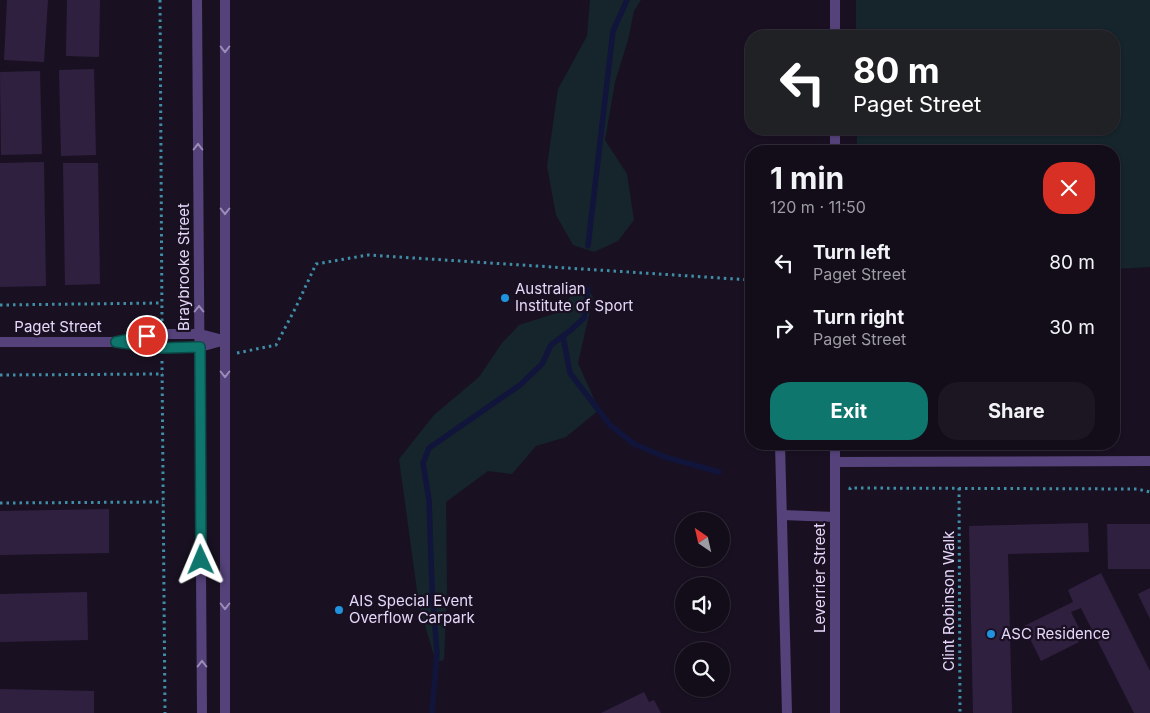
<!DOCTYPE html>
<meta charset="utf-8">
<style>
:root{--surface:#130d1a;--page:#1c1623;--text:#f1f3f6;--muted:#9d9ca2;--line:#322d39;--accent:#0f766e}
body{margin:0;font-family:Inter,sans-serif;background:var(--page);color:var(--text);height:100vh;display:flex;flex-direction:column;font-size:19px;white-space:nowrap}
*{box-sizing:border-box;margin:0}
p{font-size:16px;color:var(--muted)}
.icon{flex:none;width:28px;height:28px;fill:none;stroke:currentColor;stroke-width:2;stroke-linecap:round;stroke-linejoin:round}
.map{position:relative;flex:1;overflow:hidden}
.side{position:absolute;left:745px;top:145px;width:375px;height:305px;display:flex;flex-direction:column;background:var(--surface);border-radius:20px;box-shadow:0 1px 4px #0004,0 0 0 1px var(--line)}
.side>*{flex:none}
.hud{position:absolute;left:745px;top:30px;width:375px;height:105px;border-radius:20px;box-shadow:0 1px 4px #0004,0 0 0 1px var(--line);background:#202124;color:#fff;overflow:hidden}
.needle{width:32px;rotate:326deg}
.tools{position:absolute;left:675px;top:512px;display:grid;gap:10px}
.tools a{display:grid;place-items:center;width:55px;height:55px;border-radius:50%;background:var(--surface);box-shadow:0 1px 4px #0004,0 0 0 1px var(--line);font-size:25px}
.pin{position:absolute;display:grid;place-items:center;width:42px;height:42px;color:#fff;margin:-21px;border:2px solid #fff;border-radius:50%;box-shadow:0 1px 5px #0007}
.me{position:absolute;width:55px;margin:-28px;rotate:359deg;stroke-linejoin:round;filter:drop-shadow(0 0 4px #0008)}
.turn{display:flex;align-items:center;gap:18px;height:105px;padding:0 25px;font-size:22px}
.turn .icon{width:65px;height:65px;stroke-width:2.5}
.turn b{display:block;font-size:35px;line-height:42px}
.round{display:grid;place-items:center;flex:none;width:52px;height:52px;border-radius:20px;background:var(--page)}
.summary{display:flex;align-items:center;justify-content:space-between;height:85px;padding:0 25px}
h1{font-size:30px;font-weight:700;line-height:38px}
.cta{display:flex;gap:10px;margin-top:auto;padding:10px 25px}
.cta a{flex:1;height:58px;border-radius:20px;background:var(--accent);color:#fff;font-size:20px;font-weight:700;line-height:58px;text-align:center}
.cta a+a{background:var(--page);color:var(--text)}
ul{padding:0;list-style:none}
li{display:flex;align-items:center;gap:15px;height:65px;padding:0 25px}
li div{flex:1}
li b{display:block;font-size:19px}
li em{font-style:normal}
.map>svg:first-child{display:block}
</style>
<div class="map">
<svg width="1150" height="713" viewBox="0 0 1150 713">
<rect width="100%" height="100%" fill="#191122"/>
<path fill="#15252b" d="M 590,0 L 641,0 L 634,11 L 628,40 L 615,82 L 605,140 L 627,174 L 634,220 L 618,241 L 594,252 L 573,245 L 556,215 L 547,166 L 558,89 L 587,36 Z
M 856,0 L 1150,0 L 1150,267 L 1114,269 L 1114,151 L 857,151 L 857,129 L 1114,129 L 1114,36 L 856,36 Z
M 577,287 L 588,289 L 593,297 L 578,363 L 599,410 L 566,437 L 536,446 L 512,474 L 488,471 L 446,502 L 447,589 L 444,660 L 436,662 L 419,605 L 399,459 L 434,415 L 479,377 L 502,343 L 519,325 L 560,312 Z"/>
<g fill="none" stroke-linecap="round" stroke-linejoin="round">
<path stroke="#11143b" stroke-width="5.5" d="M 588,246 L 613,31 L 627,0
M 563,336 L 570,373 L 610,425 L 634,444 L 665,457 L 719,472
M 432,713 L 437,653 L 432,587 L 429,500 L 423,463 L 429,448 L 520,385 L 542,364 L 551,345 L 571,330 L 584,318 L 588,289"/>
</g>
<path fill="#302040" d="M 7,0 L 48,0 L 44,62 L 4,60 Z
M 67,0 L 100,0 L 99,57 L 66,56 Z
M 94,69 L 96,155 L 61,156 L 59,70 Z
M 40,71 L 42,154 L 1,155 L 0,72 Z
M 44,162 L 46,286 L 0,287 L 0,163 Z
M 63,163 L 98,163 L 100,284 L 65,285 Z
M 109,509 L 109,553 L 0,555 L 0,511 Z
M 1088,523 L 1089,552 L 1008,554 L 1012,713 L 973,713 L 969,526 Z
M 1107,524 L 1150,524 L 1150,569 L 1108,569 Z
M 1101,573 L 1150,671 L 1150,713 L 1134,713 L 1081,608 L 1071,612 L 1081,632 L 1076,635 L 1079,642 L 1041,661 L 1024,626 L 1073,602 L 1068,590 Z
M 1150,588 L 1150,619 L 1138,594 Z
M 87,592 L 88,640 L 0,642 L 0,594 Z
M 0,689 L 94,691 L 94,713 L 0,713 Z
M 644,692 L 649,702 L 654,700 L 661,713 L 601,713 Z"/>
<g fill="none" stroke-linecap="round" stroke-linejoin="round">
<path stroke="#3f8ea6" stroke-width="3" stroke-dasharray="2.5 4" stroke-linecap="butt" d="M 160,0 L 162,322
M 0,305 L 162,303
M 237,353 L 276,345 L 296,307 L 316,264 L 368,255 L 751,280
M 162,361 L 165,713
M 0,375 L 163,374
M 959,488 L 960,713
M 850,490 L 850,488 L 1137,489 L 1150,492
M 0,503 L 163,502"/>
<path stroke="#55427a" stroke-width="10" d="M 780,444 L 787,713
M 835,462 L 1150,461
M 782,515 L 835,517"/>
<path stroke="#55427a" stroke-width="10" d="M 835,0 L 835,36
M 835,129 L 835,151
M 835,444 L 835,713"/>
<path stroke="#55427a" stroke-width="10" d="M 197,0 L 202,713
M 225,0 L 225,713
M 126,340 L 162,334 L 200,334 L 223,340
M 0,342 L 116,342 L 162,347 L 200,347 L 225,340"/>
</g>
<defs><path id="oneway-chevron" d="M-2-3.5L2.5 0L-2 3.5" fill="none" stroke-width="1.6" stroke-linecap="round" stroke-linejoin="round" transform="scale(1.25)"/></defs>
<g stroke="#9d8cba">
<use href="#oneway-chevron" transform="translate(225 49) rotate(90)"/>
<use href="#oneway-chevron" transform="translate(198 147) rotate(-90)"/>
<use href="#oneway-chevron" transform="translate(225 211) rotate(90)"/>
<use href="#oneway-chevron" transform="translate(199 309) rotate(-90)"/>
<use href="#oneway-chevron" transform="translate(225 374) rotate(90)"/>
<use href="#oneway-chevron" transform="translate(225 606) rotate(90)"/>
<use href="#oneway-chevron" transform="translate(202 664) rotate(-90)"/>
</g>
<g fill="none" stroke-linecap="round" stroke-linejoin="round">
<defs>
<path id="route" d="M 147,336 L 116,342 L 162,348 L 200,347 L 201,560"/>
</defs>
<use href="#route" stroke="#0a4d48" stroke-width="12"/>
<use href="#route" stroke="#0f766e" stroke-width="9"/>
</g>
<g fill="#1f93de" stroke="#191122" stroke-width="2">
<circle cx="505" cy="298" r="5"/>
<circle cx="339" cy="610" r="5"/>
<circle cx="991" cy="634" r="5"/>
</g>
<g text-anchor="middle" stroke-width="4.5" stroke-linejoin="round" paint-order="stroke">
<g font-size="15" fill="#e5d7f9" stroke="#191122">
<text transform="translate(184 267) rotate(-90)" y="5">Braybrooke Street</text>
<text x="58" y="332">Paget Street</text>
<text transform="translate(820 578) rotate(-90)" y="5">Leverrier Street</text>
<text transform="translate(949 601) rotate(-90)" y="5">Clint Robinson Walk</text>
</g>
<g font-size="15" fill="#e5d7f9" stroke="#191122" text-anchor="start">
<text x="515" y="294">Australian<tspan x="515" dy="17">Institute of Sport</tspan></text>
<text x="349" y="606">AIS Special Event<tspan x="349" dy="17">Overflow Carpark</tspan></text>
<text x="1001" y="639">ASC Residence</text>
</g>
</g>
</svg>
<div class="tools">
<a><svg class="needle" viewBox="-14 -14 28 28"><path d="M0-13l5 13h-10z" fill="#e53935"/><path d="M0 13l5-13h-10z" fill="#9d9ca2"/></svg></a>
<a><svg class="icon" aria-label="sound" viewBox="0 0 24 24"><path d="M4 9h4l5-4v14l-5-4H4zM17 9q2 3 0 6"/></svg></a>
<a><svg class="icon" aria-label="search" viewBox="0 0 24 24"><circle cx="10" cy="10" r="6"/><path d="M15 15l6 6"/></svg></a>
</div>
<div class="pin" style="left:147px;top:336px;background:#d93025"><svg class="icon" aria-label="arrive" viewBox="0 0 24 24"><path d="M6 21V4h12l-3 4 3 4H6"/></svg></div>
<svg class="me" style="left:201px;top:560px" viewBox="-20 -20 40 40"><path d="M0-17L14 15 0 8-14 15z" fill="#0f766e" stroke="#fff" stroke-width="4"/></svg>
<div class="hud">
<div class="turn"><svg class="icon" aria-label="left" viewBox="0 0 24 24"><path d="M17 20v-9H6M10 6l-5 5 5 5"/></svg><div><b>80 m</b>Paget Street</div></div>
</div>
<section class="side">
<div class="summary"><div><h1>1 min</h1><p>120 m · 11:50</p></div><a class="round" style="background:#d93025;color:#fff"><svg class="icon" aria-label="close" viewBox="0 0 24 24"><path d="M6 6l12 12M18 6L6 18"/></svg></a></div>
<ul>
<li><svg class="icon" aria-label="left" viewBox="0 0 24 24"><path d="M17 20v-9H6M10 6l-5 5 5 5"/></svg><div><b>Turn left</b><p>Paget Street</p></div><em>80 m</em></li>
<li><svg class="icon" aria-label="right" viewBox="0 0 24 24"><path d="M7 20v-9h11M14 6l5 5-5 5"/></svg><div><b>Turn right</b><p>Paget Street</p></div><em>30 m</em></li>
</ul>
<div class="cta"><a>Exit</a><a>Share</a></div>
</section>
</div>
